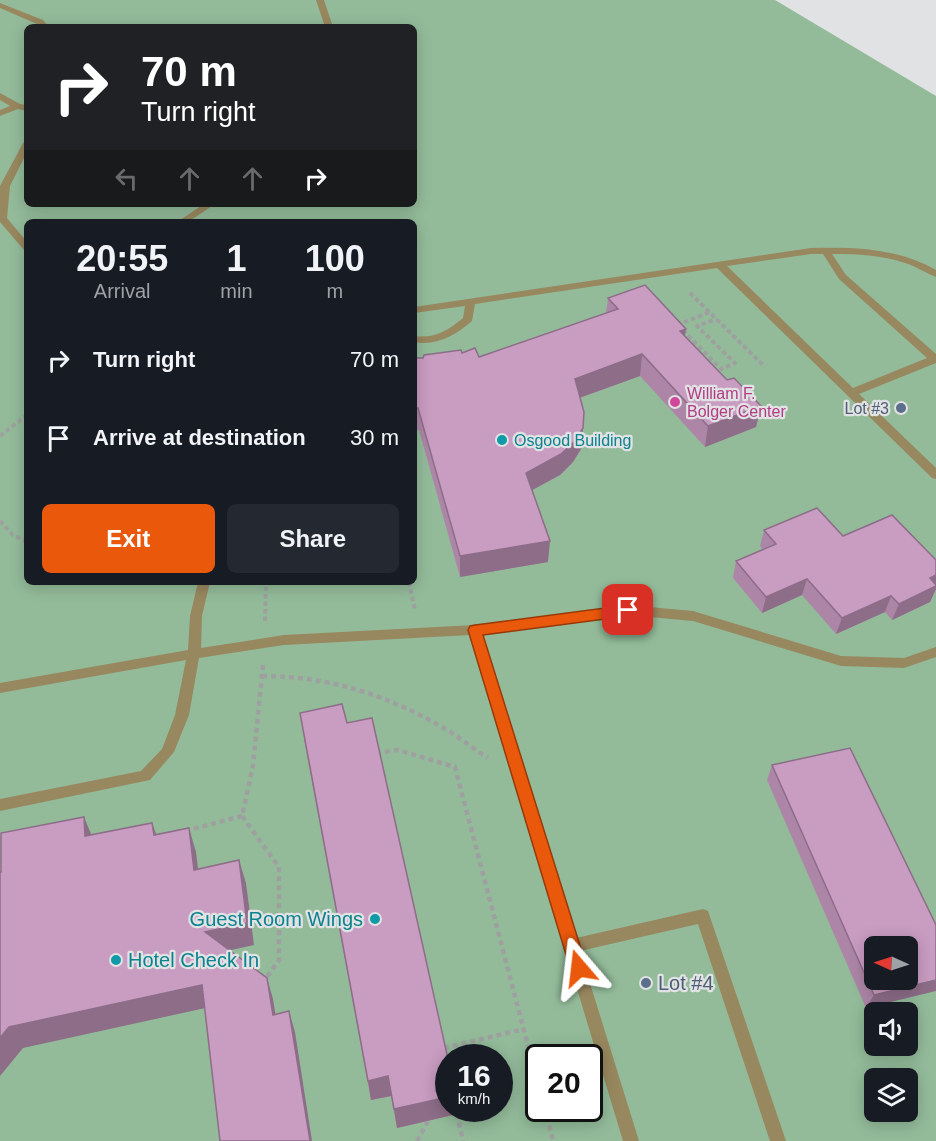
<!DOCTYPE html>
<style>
:root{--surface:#171b24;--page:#242831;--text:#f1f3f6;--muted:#9ea1a6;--accent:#ea580c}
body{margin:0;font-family:Helvetica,sans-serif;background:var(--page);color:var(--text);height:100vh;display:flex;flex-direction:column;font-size:22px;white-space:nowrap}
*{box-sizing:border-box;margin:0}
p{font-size:20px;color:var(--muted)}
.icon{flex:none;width:33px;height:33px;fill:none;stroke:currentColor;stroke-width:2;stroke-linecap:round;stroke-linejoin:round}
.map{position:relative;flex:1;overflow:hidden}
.panel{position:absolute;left:24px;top:219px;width:393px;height:366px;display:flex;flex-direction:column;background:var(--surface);border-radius:9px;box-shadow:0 3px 15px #0003}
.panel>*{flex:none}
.hud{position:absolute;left:24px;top:24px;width:393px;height:183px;border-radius:9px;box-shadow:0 3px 15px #0003;background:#202124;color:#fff;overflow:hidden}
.needle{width:39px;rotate:273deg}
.buttons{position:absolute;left:864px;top:936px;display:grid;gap:12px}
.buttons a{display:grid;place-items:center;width:54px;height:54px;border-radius:9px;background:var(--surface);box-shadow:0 3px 15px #0003;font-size:30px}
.speed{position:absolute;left:435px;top:1044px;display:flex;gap:12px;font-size:30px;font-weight:700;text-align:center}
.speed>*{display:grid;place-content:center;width:78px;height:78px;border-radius:50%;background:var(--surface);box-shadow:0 3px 15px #0003;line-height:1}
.speed small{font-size:15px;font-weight:400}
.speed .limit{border:3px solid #111;border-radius:9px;background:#fff;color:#111}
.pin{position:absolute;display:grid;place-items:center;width:51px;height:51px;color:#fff;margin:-26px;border-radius:12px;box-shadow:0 3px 9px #0006}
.me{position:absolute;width:66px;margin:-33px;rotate:343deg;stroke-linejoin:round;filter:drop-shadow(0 0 4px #0008)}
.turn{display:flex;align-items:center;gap:21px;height:126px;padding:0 18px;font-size:27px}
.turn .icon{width:78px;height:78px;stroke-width:2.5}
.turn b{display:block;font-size:42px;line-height:51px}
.lanes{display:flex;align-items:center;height:57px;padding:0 18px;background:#0003;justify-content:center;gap:30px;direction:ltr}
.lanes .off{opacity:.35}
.eta{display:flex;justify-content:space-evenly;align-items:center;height:102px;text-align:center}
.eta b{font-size:36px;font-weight:800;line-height:42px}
.cta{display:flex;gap:12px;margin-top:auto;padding:12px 18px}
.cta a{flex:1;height:69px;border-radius:9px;background:var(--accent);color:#fff;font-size:24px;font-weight:800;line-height:69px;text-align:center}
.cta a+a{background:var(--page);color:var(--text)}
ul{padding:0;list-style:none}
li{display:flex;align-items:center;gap:18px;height:78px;padding:0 18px}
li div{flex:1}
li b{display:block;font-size:22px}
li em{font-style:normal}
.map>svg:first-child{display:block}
</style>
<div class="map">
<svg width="936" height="1141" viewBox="0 0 936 1141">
<rect width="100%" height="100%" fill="#e0e2e3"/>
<path fill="#93bb9a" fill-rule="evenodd" d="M 0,0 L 775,0 L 936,96 L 936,1141 L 0,1141 ZM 27,27 L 414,27 L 414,204 L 27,204 ZM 27,222 L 414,222 L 414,582 L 27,582 ZM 874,946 L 908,946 L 908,980 L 874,980 ZM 874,1012 L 908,1012 L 908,1046 L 874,1046 ZM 448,1058 L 500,1058 L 500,1108 L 448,1108 ZM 538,1058 L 590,1058 L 590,1108 L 538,1108 ZM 874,1078 L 908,1078 L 908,1112 L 874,1112 Z"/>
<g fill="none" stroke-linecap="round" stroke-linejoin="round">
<path stroke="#9ea0a0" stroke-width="4" stroke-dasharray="4.5 3" stroke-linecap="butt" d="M 690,293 L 765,367
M 677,325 L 710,312
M 683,330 L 721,369 L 735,363 L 697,326 L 716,319
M 0,436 L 27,415
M 0,521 L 13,535 L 27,542
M 409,582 L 415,610
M 265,621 L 266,582"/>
<path stroke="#9ea0a0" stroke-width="4.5" stroke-dasharray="5 4" stroke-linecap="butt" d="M 263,665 L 253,766 L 242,816 L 279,867 L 279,960 L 264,981
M 262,676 C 327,676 385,694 442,727 C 458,736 472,748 488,758
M 376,753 L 398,750 L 455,767 L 538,1084
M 185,831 L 242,816
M 444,1048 L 524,1029
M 545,1108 L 553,1141
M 457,1114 L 463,1141
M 417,1141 L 428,1121"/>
<path fill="#98885f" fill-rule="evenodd" d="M 316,0 L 324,0 L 333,27 L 325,27 Z
M 0,3 L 43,20 L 49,27 L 41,27 L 37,24 L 0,8 Z
M 0,93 L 20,104 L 27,105 L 27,111 L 18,109 L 0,116 L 0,110 L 10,106 L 0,100 Z
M 27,140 L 27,152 L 10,186 L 7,218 L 27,242 L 27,251 L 24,250 L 0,222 L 0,186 L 23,143 Z
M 204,204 L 215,204 L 188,222 L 177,222 Z
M 811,248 C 854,247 898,248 936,270 L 936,277 C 925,273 916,266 905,263 C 882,255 857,254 832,254 L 846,275 L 936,354 L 936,363 L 859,394 L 936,468 L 936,479 L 932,478 L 717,268 L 475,304 L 472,321 C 455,336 436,346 414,342 L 414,336 C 434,339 449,330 463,318 L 465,306 L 414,313 L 414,307 ZM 811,254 L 823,254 L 839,279 L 927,358 L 853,388 L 727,266 Z
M 198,582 L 210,582 L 202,616 L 201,648 L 284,635 L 475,625 L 628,605 L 693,611 L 841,656 L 904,658 L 936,647 L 936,657 L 904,668 L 841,666 L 693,621 L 628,615 L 482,634 L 576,938 L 703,909 L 708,911 L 786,1141 L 770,1141 L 698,924 L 580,951 L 639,1141 L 623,1141 L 470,635 L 284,645 L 199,658 L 189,715 L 174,752 L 150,780 L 0,811 L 0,799 L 141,771 L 162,749 L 175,715 L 186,660 L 0,693 L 0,683 L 188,650 L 190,616 Z"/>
</g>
<path fill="#ad86a7" d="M 608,298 L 685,336 L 727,380 L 761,406 L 756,427 L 705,447 L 640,376 L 580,398 L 584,412 L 581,449 L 573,462 L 560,475 L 532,490 L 548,562 L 460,577 L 419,430 L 414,430 L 414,358 L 423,358 L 462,353 L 479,357 L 606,313 Z
M 764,530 L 843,536 L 936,560 L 936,589 L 930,602 L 892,620 L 885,612 L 836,634 L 802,595 L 762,613 L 733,578 L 736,561 L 763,550 L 760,546 Z
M 347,723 L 457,1114 L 397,1128 L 391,1096 L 371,1100 L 304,739 Z
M 772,765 L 936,925 L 866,1008 L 767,780 Z"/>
<path fill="#8d6d88" d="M 686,329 L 683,350 L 680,331 Z
M 642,354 L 640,376 L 573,400 L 575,379 Z
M 761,406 L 756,427 L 705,447 L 708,426 Z
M 583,428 L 581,449 L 573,462 L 560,475 L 525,494 L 526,473 Z
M 550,541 L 548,562 L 460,577 L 460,556 Z
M 936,575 L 936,589 L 930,602 L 892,620 L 899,604 L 930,578 Z
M 807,579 L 802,595 L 762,613 L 766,597 Z
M 891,596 L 885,612 L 836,634 L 842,618 Z
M 84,817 L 94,841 L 85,836 Z
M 152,823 L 161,847 L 154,835 Z
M 189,828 L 196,852 L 201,893 L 194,870 Z
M 239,860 L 246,883 L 254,945 L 213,954 L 205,932 Z
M 267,978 L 273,999 L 279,1036 L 273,1015 Z
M 936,980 L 936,991 L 866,1008 L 874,995 Z
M 202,985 L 210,1007 L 23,1048 L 0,1076 L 0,1038 L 9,1027 Z
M 289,1011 L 295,1032 L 312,1141 L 310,1141 Z
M 388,1076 L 391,1096 L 371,1100 L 368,1081 Z
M 448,1097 L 448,1108 L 457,1108 L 457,1114 L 397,1128 L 394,1109 Z"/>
<path fill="#c99cc2" stroke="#8d6d88" stroke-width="1.5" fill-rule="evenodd" d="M 645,285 L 686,329 L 680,331 L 727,380 L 734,378 L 761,406 L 708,426 L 642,354 L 575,379 L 584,412 L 583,428 L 575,441 L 561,454 L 526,473 L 550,541 L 460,556 L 418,408 L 414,408 L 414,358 L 423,358 L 424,355 L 461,350 L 462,353 L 475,348 L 479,357 L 618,309 L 608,298 Z
M 817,508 L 843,536 L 892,515 L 936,560 L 936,575 L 930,578 L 936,585 L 936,586 L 899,604 L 891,596 L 842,618 L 807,579 L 766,597 L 736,561 L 776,544 L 764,530 Z
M 342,704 L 347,723 L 372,718 L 448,1059 L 448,1097 L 394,1109 L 388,1076 L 368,1081 L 300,713 Z
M 850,748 L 936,925 L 936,980 L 874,995 L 772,765 ZM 874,946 L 908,946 L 908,980 L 874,980 Z
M 84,817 L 85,836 L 152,823 L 154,835 L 189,828 L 194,870 L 239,860 L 247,923 L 205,932 L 267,978 L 273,1015 L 289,1011 L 310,1141 L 220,1141 L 202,985 L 9,1027 L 0,1038 L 0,872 L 1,872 L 1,833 Z"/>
<path fill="#ea580c" stroke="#983908" stroke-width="1.5" d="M 628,605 L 635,610 L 628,616 L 483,635 L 587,968 L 585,974 L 579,976 L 573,974 L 570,968 L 468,630 L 470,626 L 475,625 Z"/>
<circle fill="#d1479c" stroke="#e0e2e3" stroke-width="2" cx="675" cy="402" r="6"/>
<g fill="#5c6f8a" stroke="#e0e2e3" stroke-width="2">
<circle cx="901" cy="408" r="6"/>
<circle cx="646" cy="983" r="6"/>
</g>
<g fill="#0f9aa8" stroke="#e0e2e3" stroke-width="2">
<circle cx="502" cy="440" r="6"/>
<circle cx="375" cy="919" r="6"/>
<circle cx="116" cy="960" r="6"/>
</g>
<g text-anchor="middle" stroke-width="4.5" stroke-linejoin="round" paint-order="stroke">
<g font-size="16" fill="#b23c85" stroke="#e0e2e3" text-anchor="start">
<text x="687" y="399">William F.<tspan x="687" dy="18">Bolger Center</tspan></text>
</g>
<g font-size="16" fill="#4e5e75" stroke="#e0e2e3" text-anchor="end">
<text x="889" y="414">Lot #3</text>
</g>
<g font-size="16" fill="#0d838f" stroke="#e0e2e3" text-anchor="start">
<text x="514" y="446">Osgood Building</text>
</g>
<g font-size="20" fill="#0d838f" stroke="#e0e2e3" text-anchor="end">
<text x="363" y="926">Guest Room Wings</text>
<text x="128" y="967" text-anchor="start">Hotel Check In</text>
</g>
<g font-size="20" fill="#4e5e75" stroke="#e0e2e3" text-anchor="start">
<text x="658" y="990">Lot #4</text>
</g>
</g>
</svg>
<div class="buttons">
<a><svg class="needle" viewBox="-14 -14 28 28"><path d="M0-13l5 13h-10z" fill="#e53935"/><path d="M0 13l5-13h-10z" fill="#9ea1a6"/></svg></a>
<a><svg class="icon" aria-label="sound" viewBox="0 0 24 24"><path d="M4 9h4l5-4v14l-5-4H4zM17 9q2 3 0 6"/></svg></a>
<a><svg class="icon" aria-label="layers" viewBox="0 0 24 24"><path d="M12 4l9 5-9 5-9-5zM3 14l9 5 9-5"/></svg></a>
</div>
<div class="speed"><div>16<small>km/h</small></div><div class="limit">20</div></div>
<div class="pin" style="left:628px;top:610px;background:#d93025"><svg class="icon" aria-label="arrive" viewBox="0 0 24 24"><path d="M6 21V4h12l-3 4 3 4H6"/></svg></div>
<svg class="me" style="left:579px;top:968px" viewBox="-20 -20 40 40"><path d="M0-17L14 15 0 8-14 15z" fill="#ea580c" stroke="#fff" stroke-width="4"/></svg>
<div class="hud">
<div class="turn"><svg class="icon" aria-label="right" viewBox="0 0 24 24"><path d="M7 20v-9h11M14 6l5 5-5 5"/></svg><div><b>70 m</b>Turn right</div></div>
<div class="lanes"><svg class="icon off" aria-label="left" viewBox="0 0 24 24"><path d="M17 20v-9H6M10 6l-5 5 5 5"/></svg><svg class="icon off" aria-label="ahead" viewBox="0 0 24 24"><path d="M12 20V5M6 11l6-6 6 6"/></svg><svg class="icon off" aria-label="ahead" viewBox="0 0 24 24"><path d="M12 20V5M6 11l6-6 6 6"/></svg><svg class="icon" aria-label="right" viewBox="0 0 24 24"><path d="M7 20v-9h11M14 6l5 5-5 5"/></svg></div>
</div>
<section class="panel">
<div class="eta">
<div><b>20:55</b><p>Arrival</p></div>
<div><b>1</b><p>min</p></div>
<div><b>100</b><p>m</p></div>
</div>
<ul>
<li><svg class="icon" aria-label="right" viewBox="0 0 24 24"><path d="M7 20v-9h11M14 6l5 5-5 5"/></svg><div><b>Turn right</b></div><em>70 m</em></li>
<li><svg class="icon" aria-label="arrive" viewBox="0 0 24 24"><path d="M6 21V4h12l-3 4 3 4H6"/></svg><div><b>Arrive at destination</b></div><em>30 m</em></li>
</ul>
<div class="cta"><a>Exit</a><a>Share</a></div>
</section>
</div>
